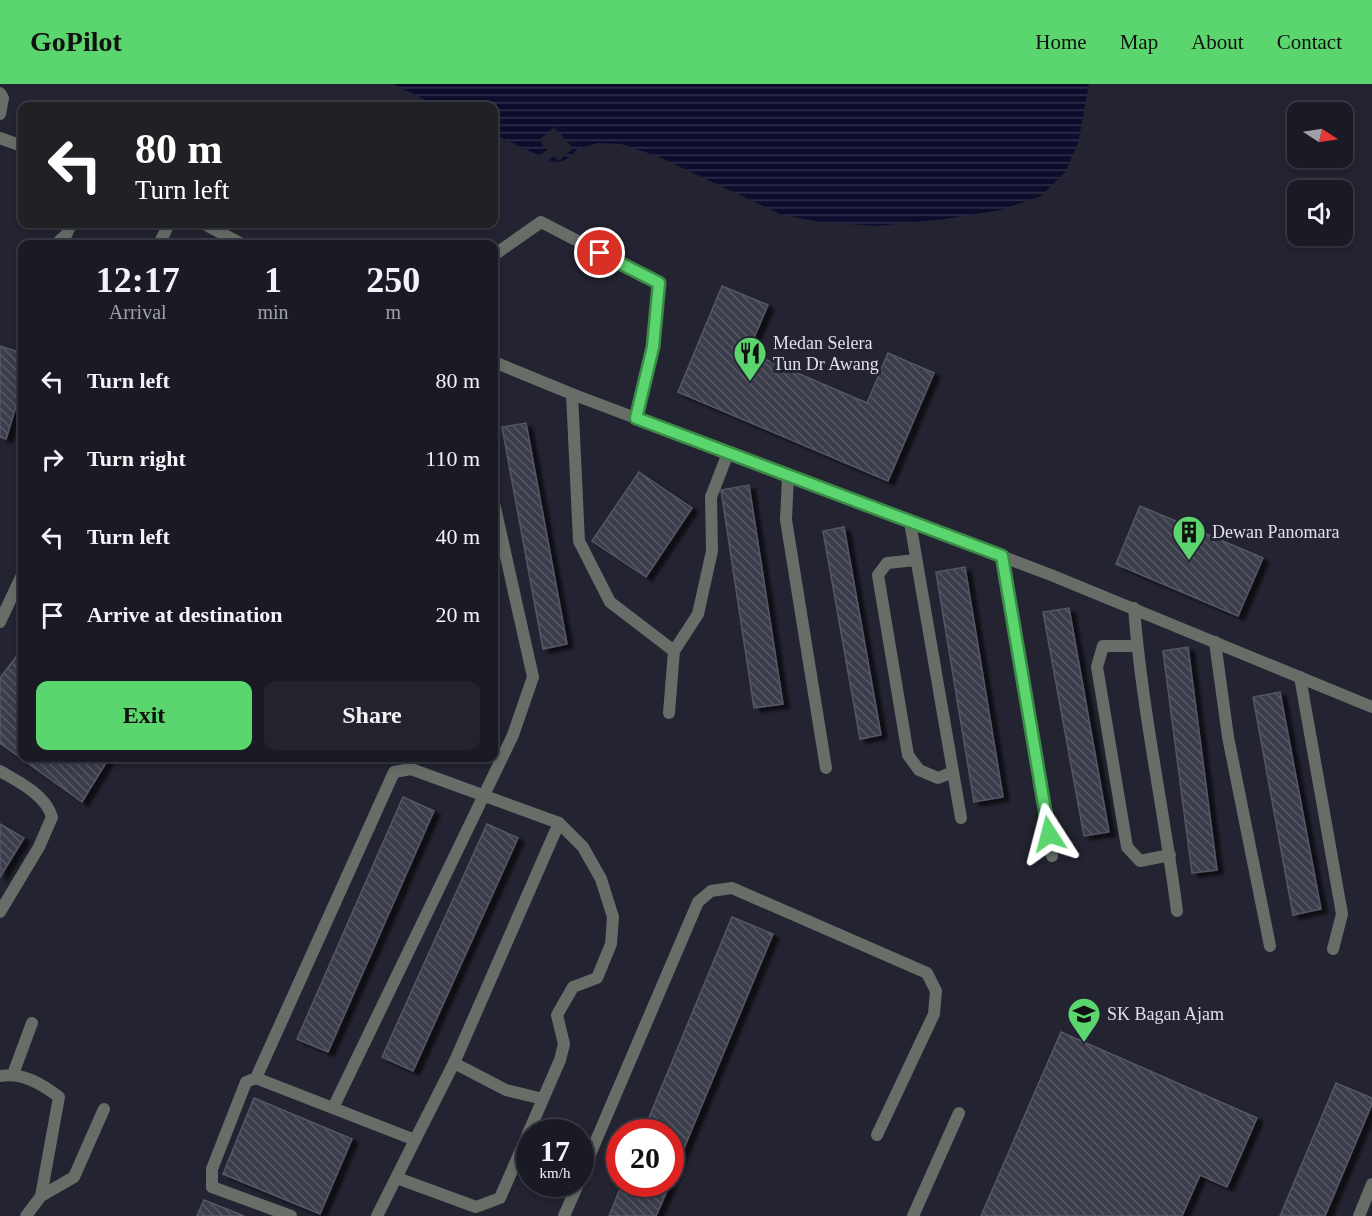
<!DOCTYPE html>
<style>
:root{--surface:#1a1a25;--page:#23232d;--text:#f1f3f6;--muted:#9fa1a7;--line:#383842;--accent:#5bd56d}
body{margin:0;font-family:Georgia,serif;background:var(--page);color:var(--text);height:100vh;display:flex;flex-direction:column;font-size:22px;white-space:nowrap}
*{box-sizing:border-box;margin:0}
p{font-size:20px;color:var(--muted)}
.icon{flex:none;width:33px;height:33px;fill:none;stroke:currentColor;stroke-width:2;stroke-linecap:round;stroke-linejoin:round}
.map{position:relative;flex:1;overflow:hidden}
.details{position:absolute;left:18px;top:156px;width:480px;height:522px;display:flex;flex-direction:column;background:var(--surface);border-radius:12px;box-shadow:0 3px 9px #0003,0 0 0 2px var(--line)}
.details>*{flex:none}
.hud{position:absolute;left:18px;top:18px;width:480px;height:126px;border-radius:12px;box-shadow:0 3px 9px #0003,0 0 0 2px var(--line);background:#202124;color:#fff;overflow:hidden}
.needle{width:39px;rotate:102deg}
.buttons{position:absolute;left:1287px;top:18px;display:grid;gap:12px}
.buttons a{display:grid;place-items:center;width:66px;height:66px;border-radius:12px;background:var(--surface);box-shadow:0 3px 9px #0003,0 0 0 2px var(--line);font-size:30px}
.speed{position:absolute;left:516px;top:1035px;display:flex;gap:12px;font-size:30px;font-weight:700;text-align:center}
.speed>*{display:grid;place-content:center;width:78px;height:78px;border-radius:50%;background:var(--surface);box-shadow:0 3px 9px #0003,0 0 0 2px var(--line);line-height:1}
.speed small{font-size:15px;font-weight:400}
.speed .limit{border:9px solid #d22;background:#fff;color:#111}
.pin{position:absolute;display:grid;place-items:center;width:51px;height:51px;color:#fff;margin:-26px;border:3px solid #fff;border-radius:50%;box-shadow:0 2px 6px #0007}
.me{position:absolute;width:66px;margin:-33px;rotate:351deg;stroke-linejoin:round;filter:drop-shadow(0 0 4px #0008)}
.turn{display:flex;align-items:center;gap:21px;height:126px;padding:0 18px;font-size:27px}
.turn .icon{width:78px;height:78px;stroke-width:2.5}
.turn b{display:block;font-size:42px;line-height:51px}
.eta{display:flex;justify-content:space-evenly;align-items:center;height:102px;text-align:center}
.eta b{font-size:36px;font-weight:600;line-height:42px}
.button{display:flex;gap:12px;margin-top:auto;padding:12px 18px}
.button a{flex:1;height:69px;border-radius:12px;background:var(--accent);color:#111;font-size:24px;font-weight:600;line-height:69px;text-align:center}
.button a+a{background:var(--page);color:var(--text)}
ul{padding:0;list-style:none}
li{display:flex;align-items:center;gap:18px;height:78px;padding:0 18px}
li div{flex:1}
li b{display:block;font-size:22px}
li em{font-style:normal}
header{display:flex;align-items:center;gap:36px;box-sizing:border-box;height:84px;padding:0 30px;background:var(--accent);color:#111}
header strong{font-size:28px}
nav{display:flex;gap:33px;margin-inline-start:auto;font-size:21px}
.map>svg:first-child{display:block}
</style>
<header>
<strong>GoPilot</strong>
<nav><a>Home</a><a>Map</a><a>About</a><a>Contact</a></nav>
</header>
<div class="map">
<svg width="1372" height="1132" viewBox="0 0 1372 1132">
<defs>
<pattern id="water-rules" width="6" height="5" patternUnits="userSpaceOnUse" patternTransform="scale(1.5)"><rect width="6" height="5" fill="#0e0c2c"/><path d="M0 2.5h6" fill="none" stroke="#312f4b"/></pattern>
<pattern id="building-back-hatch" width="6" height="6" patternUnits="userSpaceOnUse" patternTransform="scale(1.5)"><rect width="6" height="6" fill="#3b3c4b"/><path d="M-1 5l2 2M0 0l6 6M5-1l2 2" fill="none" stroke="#575865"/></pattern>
<filter id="shadow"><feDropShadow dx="6" dy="4" stdDeviation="1.5" flood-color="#0009"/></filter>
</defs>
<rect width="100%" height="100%" fill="#232331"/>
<path fill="url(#water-rules)" d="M 393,0 L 1089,0 L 1078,59 L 1066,87 L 1041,112 L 1001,126 L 945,135 L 876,142 L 822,138 L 782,131 L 657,72 L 621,60 L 598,59 L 578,65 L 565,76 L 555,79 L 494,50 L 494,22 L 438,22 Z"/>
<path fill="#232331" d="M 554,43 L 573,64 L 559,77 L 554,72 L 546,79 L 536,74 L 547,66 L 539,56 Z"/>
<path fill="url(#building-back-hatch)" stroke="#555666" stroke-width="1.5" filter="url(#shadow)" d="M 722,202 L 768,221 L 748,268 L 867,319 L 888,269 L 934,289 L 888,397 L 678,308 Z
M 0,262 L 22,269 L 22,303 L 6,355 L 0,353 Z
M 526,339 L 567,560 L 543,565 L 502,343 Z
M 639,388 L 692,424 L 646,493 L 592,457 Z
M 749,401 L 783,620 L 754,624 L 721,406 Z
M 1140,422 L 1263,474 L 1238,532 L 1116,480 Z
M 844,443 L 881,651 L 860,655 L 823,447 Z
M 965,483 L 1003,713 L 974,718 L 936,488 Z
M 1069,524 L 1109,748 L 1084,752 L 1043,528 Z
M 1188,563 L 1217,786 L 1192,789 L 1163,567 Z
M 22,565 L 22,674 L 109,674 L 82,718 L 0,659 L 0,594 Z
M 1280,608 L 1321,825 L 1293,831 L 1253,613 Z
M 403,713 L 434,727 L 328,968 L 297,955 Z
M 0,740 L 24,754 L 0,793 Z
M 487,740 L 518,754 L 413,987 L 382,973 Z
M 732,833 L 773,850 L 670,1098 L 670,1048 L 643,1048 Z
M 1061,948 L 1257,1034 L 1227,1103 L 1200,1091 L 1182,1132 L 981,1132 Z
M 1336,999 L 1372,1014 L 1372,1020 L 1325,1132 L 1280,1132 Z
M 254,1014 L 352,1055 L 320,1130 L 223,1090 Z
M 622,1100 L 670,1100 L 656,1132 L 609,1132 Z
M 204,1116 L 244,1132 L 197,1132 Z"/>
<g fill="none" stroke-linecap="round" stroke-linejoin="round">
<path stroke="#686d68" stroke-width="12" d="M 0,9 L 3,14 L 0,30
M 56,160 L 66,151 L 71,140
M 494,171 L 541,138 L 659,199 L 653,263 L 636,334
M 572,310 L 579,457 L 610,518 L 674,567
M 788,392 L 786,436 L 826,684
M 494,419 L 533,593
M 910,438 L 961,734
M 1002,472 L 1052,772
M 916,476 L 887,479 L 878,491 L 908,671 L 919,686 L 938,694 L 953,688
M 1134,524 C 1142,626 1164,726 1177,827
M 1215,558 L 1228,653 L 1270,862
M 1137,562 L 1103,562 L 1097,583 L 1127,763 L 1140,777 L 1170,771
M 1300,593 L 1342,830 L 1333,865
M 669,629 L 674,567 L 698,530 L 712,467 L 711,413 L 728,369
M 0,687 C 19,698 46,711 52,733 L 39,763 L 0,828
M 415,1056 L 454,979 L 559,739
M 291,1132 L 212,1103 L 212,1085 L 246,998 L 256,994 L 394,688 L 411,685
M 913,1132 L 959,1029"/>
<path stroke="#686d68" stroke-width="12" d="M 0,54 L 22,62
M 204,140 L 242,160
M 159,160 L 169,140
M 494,278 L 572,310 L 1051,491 L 1372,623
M 0,538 L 22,491
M 454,979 L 506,1006 L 543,1015
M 13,990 L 32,939
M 0,992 C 22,988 42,1000 59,1013 L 41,1112
M 256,994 L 415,1056 L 377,1132
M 333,1024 L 513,651 L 533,593
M 397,1094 L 476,1123 L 500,1114 L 560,976 L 564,960 L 557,931 L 573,903 L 597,894 L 611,860 L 613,833 L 601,795 L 583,763 L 559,739 L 411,685
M 580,1094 L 698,818 L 711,807 L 732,804 L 927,889 L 936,907 L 934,930 L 877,1051
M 26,1132 L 41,1112 L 74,1093 L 104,1025
M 564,1132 L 578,1100
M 1359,1132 L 1372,1100"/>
</g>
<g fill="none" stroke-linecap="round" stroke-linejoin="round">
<defs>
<path id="route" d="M 600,169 L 659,199 L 653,263 L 636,334 L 1002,472 L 1049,750"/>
</defs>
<use href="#route" stroke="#3b8a47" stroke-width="15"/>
<use href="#route" stroke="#5bd56d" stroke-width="10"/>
</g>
<defs>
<symbol id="restaurant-pin" viewBox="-11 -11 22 30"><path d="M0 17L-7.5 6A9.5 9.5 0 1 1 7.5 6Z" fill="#5bd56d" stroke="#232331"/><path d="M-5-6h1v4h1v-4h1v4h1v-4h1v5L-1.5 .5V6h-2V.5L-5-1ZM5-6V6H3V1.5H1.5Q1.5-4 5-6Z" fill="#111"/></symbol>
<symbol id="building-pin" viewBox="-11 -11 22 30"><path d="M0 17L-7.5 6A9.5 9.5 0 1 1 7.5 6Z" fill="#5bd56d" stroke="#232331"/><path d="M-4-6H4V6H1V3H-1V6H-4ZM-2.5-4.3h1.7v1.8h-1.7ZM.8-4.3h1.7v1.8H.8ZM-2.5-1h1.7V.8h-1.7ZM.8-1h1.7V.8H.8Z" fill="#111"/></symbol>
<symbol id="school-pin" viewBox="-11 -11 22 30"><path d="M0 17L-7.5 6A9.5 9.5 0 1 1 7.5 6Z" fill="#5bd56d" stroke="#232331"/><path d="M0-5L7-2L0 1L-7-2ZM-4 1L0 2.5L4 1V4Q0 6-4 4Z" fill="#111"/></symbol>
</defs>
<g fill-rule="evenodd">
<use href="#restaurant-pin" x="731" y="250" width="38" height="52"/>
<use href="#building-pin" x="1170" y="429" width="38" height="52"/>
<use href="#school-pin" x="1065" y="911" width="38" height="52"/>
</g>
<g text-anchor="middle" stroke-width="6" stroke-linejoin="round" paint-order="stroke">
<g font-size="18" fill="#dfe0e9" stroke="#232331" text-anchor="start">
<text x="773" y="265">Medan Selera<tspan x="773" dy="21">Tun Dr Awang</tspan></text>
<text x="1212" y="454">Dewan Panomara</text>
<text x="1107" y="936">SK Bagan Ajam</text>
</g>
</g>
</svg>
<div class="buttons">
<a><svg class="needle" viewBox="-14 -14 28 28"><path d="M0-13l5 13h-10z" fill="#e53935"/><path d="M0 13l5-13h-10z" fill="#9fa1a7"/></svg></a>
<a><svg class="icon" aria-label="sound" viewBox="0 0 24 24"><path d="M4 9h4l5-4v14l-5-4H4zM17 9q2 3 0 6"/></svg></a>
</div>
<div class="speed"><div>17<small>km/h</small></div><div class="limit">20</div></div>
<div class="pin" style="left:600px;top:169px;background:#d93025"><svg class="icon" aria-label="arrive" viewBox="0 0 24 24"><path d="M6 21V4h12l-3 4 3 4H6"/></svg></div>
<svg class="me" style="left:1049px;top:750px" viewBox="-20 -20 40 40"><path d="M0-17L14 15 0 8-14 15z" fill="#5bd56d" stroke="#fff" stroke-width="4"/></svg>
<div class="hud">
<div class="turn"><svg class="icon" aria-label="left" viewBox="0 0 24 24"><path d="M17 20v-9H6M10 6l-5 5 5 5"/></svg><div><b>80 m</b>Turn left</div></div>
</div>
<section class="details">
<div class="eta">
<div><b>12:17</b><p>Arrival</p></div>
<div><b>1</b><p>min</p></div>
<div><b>250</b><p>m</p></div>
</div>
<ul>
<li><svg class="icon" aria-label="left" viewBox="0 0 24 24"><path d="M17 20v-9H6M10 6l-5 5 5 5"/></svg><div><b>Turn left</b></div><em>80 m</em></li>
<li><svg class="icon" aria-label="right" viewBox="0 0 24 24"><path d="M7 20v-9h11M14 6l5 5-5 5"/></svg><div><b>Turn right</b></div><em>110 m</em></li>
<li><svg class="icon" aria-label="left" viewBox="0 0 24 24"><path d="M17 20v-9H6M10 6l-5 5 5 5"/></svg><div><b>Turn left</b></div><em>40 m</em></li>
<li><svg class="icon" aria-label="arrive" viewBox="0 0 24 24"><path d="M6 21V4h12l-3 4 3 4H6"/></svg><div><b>Arrive at destination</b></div><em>20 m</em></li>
</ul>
<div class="button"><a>Exit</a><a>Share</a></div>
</section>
</div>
